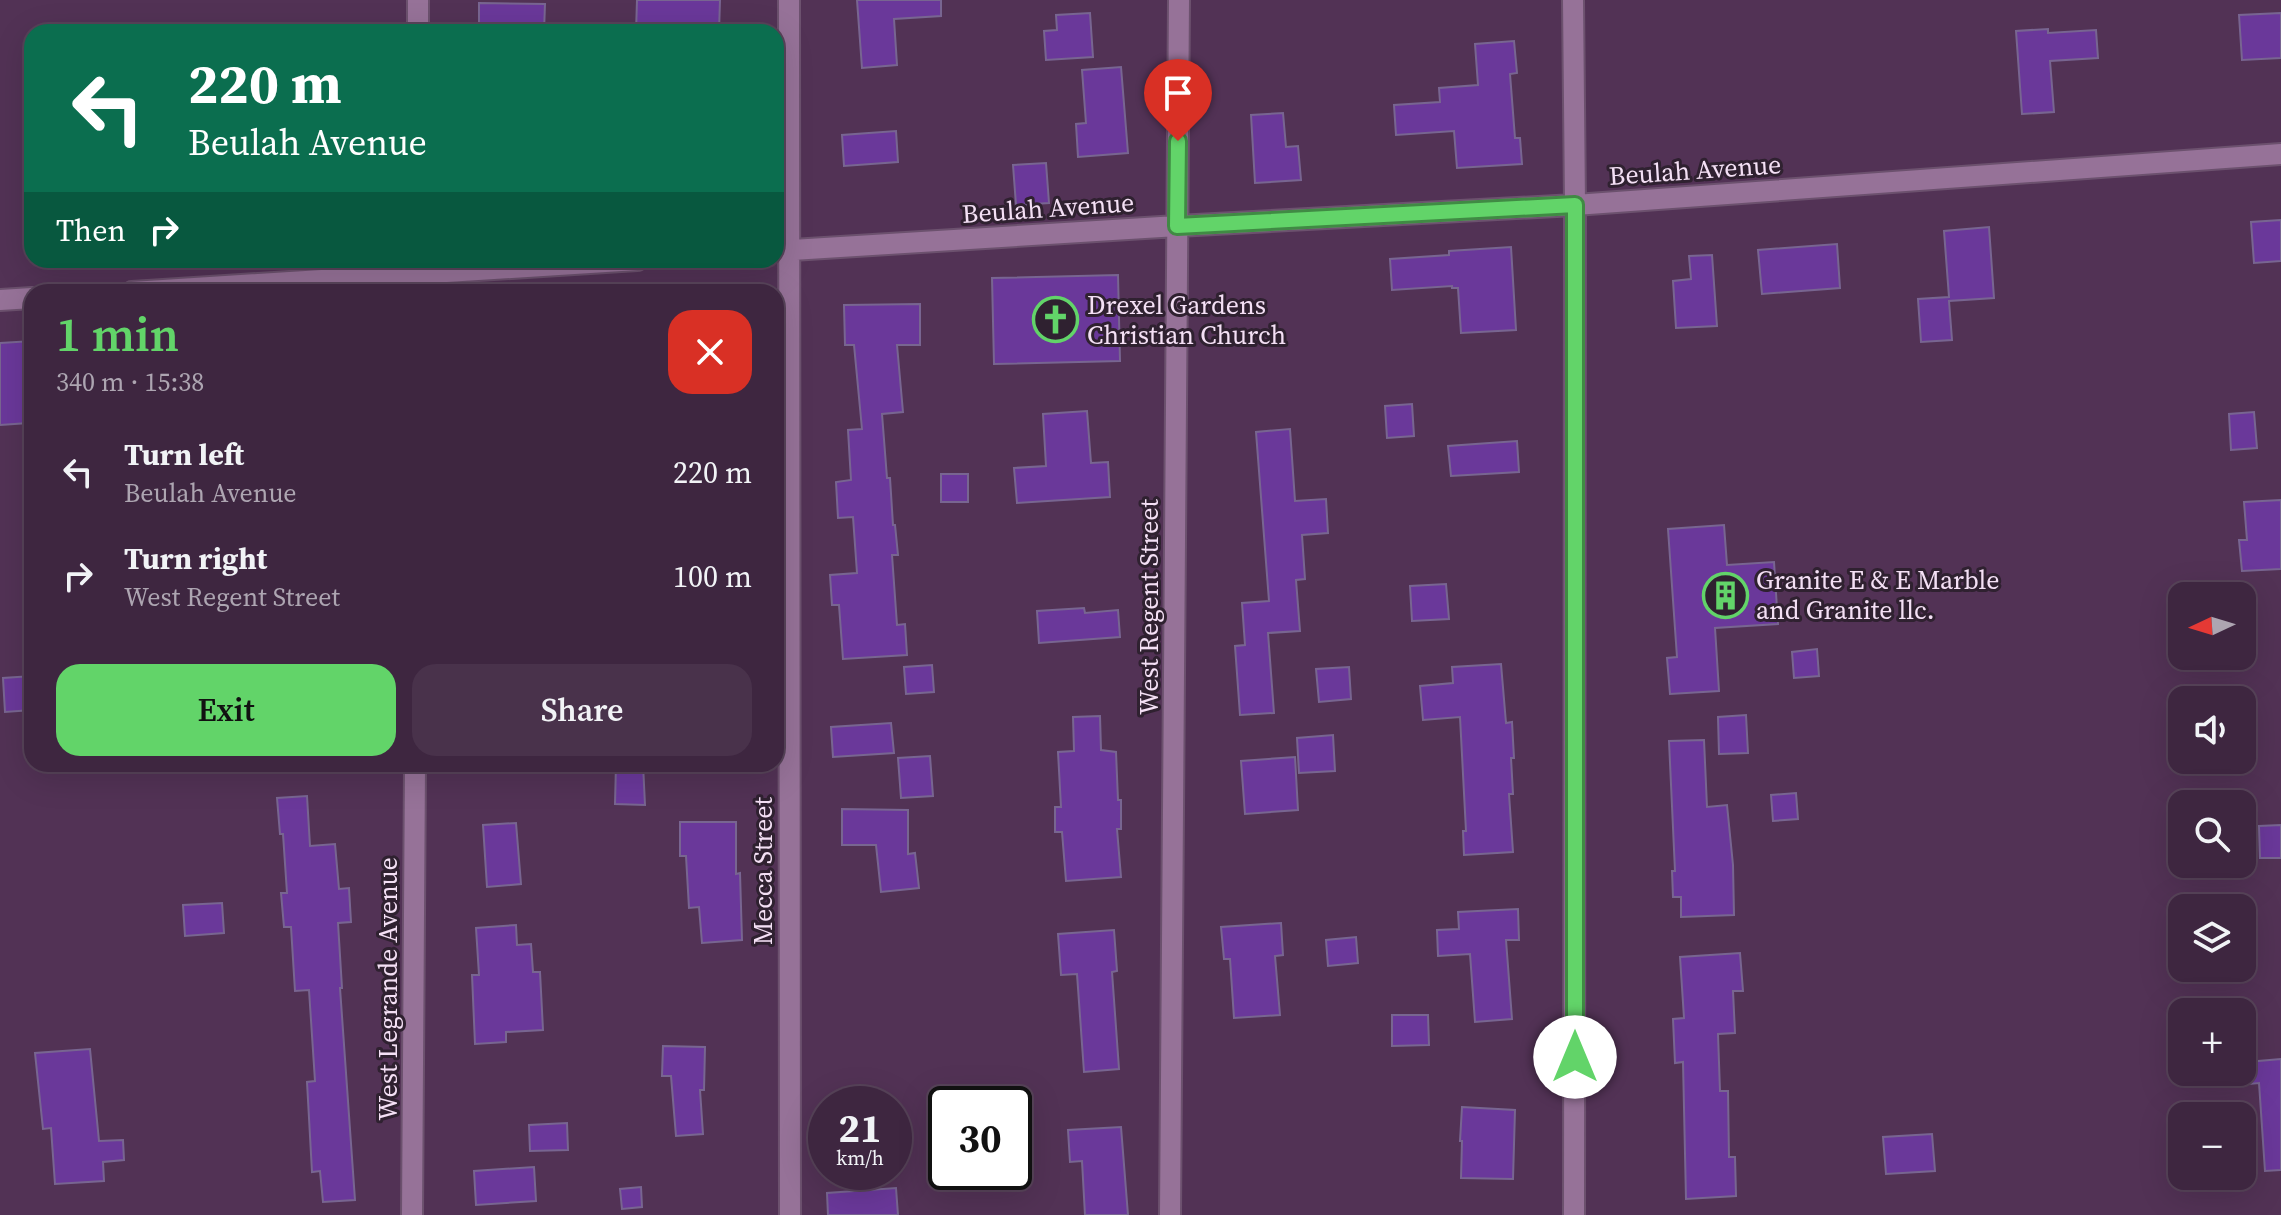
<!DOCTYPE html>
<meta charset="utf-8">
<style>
:root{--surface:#3e2640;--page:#49324b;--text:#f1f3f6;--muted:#ada5b1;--line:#574359;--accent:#62d469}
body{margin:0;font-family:"Source Serif 4",serif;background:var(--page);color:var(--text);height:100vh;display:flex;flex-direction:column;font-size:30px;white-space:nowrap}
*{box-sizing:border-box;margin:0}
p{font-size:26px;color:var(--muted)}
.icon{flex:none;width:44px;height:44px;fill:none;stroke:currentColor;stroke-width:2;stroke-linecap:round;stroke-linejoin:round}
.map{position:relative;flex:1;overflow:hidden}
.drawer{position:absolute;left:24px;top:284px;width:760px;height:488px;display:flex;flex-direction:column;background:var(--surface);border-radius:24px;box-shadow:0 8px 32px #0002,0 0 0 2px var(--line)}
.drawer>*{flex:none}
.top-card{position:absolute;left:24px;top:24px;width:760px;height:244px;border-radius:24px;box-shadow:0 8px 32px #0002,0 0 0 2px var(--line);background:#0b6e4f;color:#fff;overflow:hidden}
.needle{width:52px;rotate:266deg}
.controls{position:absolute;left:2168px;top:582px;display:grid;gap:16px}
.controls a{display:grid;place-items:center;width:88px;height:88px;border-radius:16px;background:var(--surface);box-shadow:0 8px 32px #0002,0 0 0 2px var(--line);font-size:40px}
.speed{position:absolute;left:808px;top:1086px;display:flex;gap:16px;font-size:40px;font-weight:700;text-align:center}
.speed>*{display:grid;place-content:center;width:104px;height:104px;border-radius:50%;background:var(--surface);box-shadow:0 8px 32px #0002,0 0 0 2px var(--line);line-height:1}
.speed small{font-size:20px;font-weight:400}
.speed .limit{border:4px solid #111;border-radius:12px;background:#fff;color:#111}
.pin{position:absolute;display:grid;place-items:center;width:68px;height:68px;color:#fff;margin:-82px -34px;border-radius:50% 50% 50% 0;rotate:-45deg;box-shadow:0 0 8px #0007}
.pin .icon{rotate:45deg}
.me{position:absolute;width:88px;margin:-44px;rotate:0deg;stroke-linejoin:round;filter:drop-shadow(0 0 6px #0008)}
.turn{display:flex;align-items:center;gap:28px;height:168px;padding:0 32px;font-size:36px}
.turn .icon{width:104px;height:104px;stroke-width:2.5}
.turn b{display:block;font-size:56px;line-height:68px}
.then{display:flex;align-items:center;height:76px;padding:0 32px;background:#0003;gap:16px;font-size:30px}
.round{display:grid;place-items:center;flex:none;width:84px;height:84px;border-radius:24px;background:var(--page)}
.head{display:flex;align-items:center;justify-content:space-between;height:136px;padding:0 32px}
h1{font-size:48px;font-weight:600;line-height:60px;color:var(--accent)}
.button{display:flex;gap:16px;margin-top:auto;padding:16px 32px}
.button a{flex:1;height:92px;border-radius:24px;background:var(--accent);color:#111;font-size:32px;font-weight:600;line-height:92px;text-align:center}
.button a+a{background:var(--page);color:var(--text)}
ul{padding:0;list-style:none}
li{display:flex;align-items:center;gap:24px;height:104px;padding:0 32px}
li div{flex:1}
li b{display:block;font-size:30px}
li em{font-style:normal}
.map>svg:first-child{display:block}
</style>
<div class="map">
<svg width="2281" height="1215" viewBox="0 0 2281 1215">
<rect width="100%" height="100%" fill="#523255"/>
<path fill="#6a389a" stroke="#786591" stroke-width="2" d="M 637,0 L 720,0 L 719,32 L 636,32 Z
M 857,0 L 941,0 L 941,16 L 894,19 L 897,65 L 862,68 Z
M 479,3 L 545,4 L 544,32 L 479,32 Z
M 1090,13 L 1093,57 L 1046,60 L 1044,31 L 1057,30 L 1056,15 Z
M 2281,13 L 2281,58 L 2242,60 L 2239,15 Z
M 2048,29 L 2048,33 L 2096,30 L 2098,58 L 2050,61 L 2054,112 L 2022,114 L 2016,31 Z
M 1514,41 L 1517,73 L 1510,74 L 1515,138 L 1520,138 L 1522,164 L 1457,168 L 1454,131 L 1396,135 L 1394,105 L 1440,102 L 1439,88 L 1478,85 L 1475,44 Z
M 1121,67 L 1128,153 L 1078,157 L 1076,124 L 1086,123 L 1082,70 Z
M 1283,113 L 1286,147 L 1298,146 L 1301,180 L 1255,183 L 1251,115 Z
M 896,131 L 898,162 L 844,166 L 842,135 Z
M 1046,163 L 1049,203 L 1016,205 L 1013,165 Z
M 2281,220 L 2281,261 L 2254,263 L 2251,222 Z
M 1989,227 L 1994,298 L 1949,301 L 1952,340 L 1921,342 L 1918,299 L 1949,297 L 1944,231 Z
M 1837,244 L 1840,288 L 1762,294 L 1758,250 Z
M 1511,247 L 1516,330 L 1461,333 L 1458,288 L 1452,288 L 1452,286 L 1392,290 L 1390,259 L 1449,255 L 1449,251 Z
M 1712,255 L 1717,326 L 1676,328 L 1673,281 L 1691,279 L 1689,256 Z
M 1118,275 L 1120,361 L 994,364 L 992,278 Z
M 920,304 L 920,345 L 897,345 L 903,412 L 882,414 L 887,478 L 890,478 L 893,525 L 895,525 L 898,555 L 892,555 L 897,625 L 905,624 L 907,655 L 843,659 L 839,605 L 832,605 L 830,575 L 857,573 L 853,517 L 838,518 L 836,482 L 851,480 L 848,430 L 862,429 L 854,345 L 845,345 L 844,305 Z
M 32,341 L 32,375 L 25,375 L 28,423 L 0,425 L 0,343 Z
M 1412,404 L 1414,436 L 1387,438 L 1385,406 Z
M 1087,411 L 1091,463 L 1108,462 L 1110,497 L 1017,503 L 1014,468 L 1046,466 L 1043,414 Z
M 2254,412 L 2257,448 L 2231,450 L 2229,414 Z
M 1290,429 L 1295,501 L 1326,499 L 1328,533 L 1302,535 L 1305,579 L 1296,580 L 1300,631 L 1268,633 L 1274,713 L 1240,715 L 1235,646 L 1245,645 L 1242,603 L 1269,601 L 1256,432 Z
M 1517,441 L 1519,472 L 1451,476 L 1448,446 Z
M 941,474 L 968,474 L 968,502 L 941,502 Z
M 2281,500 L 2281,569 L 2242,571 L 2239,540 L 2247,540 L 2244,502 Z
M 1724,525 L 1727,565 L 1774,562 L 1778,624 L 1715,628 L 1719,691 L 1670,694 L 1667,658 L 1677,657 L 1668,529 Z
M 1446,584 L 1449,619 L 1412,621 L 1410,586 Z
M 1084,608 L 1085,613 L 1118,610 L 1120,637 L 1039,643 L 1037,611 Z
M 1817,649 L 1819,676 L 1794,678 L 1792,652 Z
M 1501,664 L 1506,723 L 1512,722 L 1514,758 L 1511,758 L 1513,794 L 1509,794 L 1513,852 L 1464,855 L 1463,831 L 1466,831 L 1460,717 L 1423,720 L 1420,686 L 1453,683 L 1452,667 Z
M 932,665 L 934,692 L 906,694 L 904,667 Z
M 1349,667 L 1351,699 L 1319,702 L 1316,669 Z
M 32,676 L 32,710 L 5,712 L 3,678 Z
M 1746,715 L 1748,753 L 1719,754 L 1718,717 Z
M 1100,716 L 1101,750 L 1116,752 L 1118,800 L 1121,800 L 1121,829 L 1117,829 L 1121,877 L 1066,881 L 1062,832 L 1055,832 L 1055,807 L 1061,807 L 1058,752 L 1074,751 L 1073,717 Z
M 891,723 L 894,753 L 833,757 L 831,727 Z
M 1333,735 L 1335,771 L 1299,773 L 1297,738 Z
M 1704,740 L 1707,807 L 1727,805 L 1733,865 L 1734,915 L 1681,917 L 1681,897 L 1673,897 L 1672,871 L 1675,871 L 1669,741 Z
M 930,756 L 933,796 L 901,798 L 898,758 Z
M 1295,757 L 1298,810 L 1245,814 L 1241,761 Z
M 616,764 L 643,764 L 645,805 L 615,804 Z
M 1796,793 L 1798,819 L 1773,821 L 1771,795 Z
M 307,796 L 310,846 L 335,844 L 339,889 L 349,888 L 351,922 L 338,923 L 342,988 L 340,988 L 355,1200 L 323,1202 L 320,1171 L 312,1172 L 307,1082 L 315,1081 L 309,990 L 295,991 L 291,927 L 284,927 L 281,893 L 287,893 L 283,834 L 280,834 L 277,798 Z
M 842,809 L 908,810 L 908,854 L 915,853 L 919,888 L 881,892 L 876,845 L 842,845 Z
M 680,822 L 736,822 L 736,874 L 740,873 L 742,940 L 702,943 L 699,907 L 689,908 L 686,856 L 680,856 Z
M 516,823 L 521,884 L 487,887 L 483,825 Z
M 2281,825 L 2281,858 L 2260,858 L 2259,826 Z
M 222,903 L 224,933 L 185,936 L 183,905 Z
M 1518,909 L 1519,940 L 1506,940 L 1512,1019 L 1475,1022 L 1470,954 L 1438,956 L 1437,930 L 1459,929 L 1458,912 Z
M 1281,923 L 1283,955 L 1275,956 L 1280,1015 L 1234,1018 L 1230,959 L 1224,959 L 1221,927 Z
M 516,925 L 517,945 L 531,944 L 533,972 L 540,972 L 543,1030 L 506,1032 L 506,1042 L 475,1044 L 472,975 L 479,975 L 476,928 Z
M 1114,930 L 1117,971 L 1112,972 L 1119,1069 L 1084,1072 L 1077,974 L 1061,975 L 1058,934 Z
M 1356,937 L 1358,963 L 1328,966 L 1326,940 Z
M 1740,953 L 1743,991 L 1733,991 L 1735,1033 L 1718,1034 L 1720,1091 L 1728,1091 L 1729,1157 L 1735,1157 L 1736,1196 L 1686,1199 L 1683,1062 L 1675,1063 L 1673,1019 L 1684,1018 L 1680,957 Z
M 1392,1015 L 1428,1015 L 1429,1045 L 1392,1046 Z
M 663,1046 L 705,1047 L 704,1090 L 700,1090 L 703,1134 L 676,1136 L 671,1076 L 662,1076 Z
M 90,1049 L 99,1141 L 123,1140 L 124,1160 L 103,1162 L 104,1181 L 55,1184 L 51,1128 L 43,1129 L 35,1053 Z
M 2281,1059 L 2281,1170 L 2265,1171 L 2259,1083 L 2249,1084 L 2247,1062 Z
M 1462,1107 L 1515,1110 L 1513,1179 L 1461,1178 L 1462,1141 L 1460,1141 Z
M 567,1123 L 568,1150 L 530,1151 L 529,1125 Z
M 1121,1127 L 1128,1215 L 1085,1215 L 1082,1161 L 1070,1162 L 1068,1130 Z
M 1932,1134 L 1935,1171 L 1886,1174 L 1883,1137 Z
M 534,1167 L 536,1201 L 476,1205 L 474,1171 Z
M 641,1187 L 642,1207 L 622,1209 L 620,1189 Z
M 896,1188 L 898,1215 L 828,1215 L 827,1193 Z"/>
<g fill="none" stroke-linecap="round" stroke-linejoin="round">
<defs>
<path id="minor" d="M 789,0 L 790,1215
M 1573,0 L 1575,205 L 1574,1215
M 418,32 L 418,0
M 776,251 L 1177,226 L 1575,205 L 2281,154
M 132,292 L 637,260
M 417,292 L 417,260
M 0,300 L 32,298
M 412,1215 L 415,764
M 1170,1215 L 1179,0"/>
</defs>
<use href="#minor" stroke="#6c516e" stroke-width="24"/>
<use href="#minor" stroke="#967298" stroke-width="20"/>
</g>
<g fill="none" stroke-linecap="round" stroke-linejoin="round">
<defs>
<path id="route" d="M 1178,141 L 1177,226 L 1575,205 L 1575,1057"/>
</defs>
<use href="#route" stroke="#408a44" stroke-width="20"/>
<use href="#route" stroke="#62d469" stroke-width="14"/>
</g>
<defs>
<symbol id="church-ring" viewBox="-11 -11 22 22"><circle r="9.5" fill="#2f2130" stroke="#62d469" stroke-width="1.5"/><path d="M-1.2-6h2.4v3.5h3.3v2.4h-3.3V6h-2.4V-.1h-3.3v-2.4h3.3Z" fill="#62d469"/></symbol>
<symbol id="building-ring" viewBox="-11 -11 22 22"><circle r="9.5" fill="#2f2130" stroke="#62d469" stroke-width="1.5"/><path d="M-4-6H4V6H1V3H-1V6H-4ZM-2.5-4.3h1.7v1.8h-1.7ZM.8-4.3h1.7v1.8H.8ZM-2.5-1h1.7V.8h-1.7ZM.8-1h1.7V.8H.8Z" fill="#62d469"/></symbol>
</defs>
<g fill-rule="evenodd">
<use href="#church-ring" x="1030" y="294" width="51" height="51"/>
<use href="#building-ring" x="1700" y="570" width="51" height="51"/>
</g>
<g text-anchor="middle" stroke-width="6" stroke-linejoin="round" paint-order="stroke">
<g font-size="26" fill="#f4e0f5" stroke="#2f2130">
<text transform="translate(1695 170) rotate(-4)" y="9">Beulah Avenue</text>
<text transform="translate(1048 208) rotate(-4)" y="9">Beulah Avenue</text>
<text transform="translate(1149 607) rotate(-90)" y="9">West Regent Street</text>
<text transform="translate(763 871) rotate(-90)" y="9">Mecca Street</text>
<text transform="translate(388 989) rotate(-90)" y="9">West Legrande Avenue</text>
</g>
<g font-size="26" fill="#f4e0f5" stroke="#2f2130" text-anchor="start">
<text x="1087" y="314">Drexel Gardens<tspan x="1087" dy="30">Christian Church</tspan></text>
<text x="1756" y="589">Granite E &amp; E Marble<tspan x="1756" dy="30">and Granite llc.</tspan></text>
</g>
</g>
</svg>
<div class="controls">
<a><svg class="needle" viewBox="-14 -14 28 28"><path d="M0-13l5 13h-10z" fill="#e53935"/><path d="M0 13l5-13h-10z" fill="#ada5b1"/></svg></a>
<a><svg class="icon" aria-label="sound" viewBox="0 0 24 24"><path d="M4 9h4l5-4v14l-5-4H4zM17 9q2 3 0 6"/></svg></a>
<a><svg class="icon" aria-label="search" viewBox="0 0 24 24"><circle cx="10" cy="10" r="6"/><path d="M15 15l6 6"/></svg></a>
<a><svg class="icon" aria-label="layers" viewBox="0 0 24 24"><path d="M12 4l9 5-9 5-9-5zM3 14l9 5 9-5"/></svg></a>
<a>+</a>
<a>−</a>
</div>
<div class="speed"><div>21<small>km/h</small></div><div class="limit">30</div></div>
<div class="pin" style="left:1178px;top:141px;background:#d93025"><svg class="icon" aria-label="arrive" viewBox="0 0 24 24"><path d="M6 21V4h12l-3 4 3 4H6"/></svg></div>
<svg class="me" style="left:1575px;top:1057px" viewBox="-20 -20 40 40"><circle r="19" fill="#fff"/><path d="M0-13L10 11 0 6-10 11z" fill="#62d469"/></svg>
<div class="top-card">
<div class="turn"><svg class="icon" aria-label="left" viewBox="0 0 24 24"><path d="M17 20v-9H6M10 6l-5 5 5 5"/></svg><div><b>220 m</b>Beulah Avenue</div></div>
<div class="then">Then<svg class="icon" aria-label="right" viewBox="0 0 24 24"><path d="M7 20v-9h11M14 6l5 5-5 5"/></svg></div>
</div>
<section class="drawer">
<div class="head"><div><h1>1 min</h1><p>340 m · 15:38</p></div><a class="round" style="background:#d93025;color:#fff"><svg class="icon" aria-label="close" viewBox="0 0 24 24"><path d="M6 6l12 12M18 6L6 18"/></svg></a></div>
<ul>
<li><svg class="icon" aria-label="left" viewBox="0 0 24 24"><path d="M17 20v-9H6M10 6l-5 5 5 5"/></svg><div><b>Turn left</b><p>Beulah Avenue</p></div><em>220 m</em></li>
<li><svg class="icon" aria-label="right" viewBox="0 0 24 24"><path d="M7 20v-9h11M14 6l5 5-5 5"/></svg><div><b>Turn right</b><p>West Regent Street</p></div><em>100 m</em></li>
</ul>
<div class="button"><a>Exit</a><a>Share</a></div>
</section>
</div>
